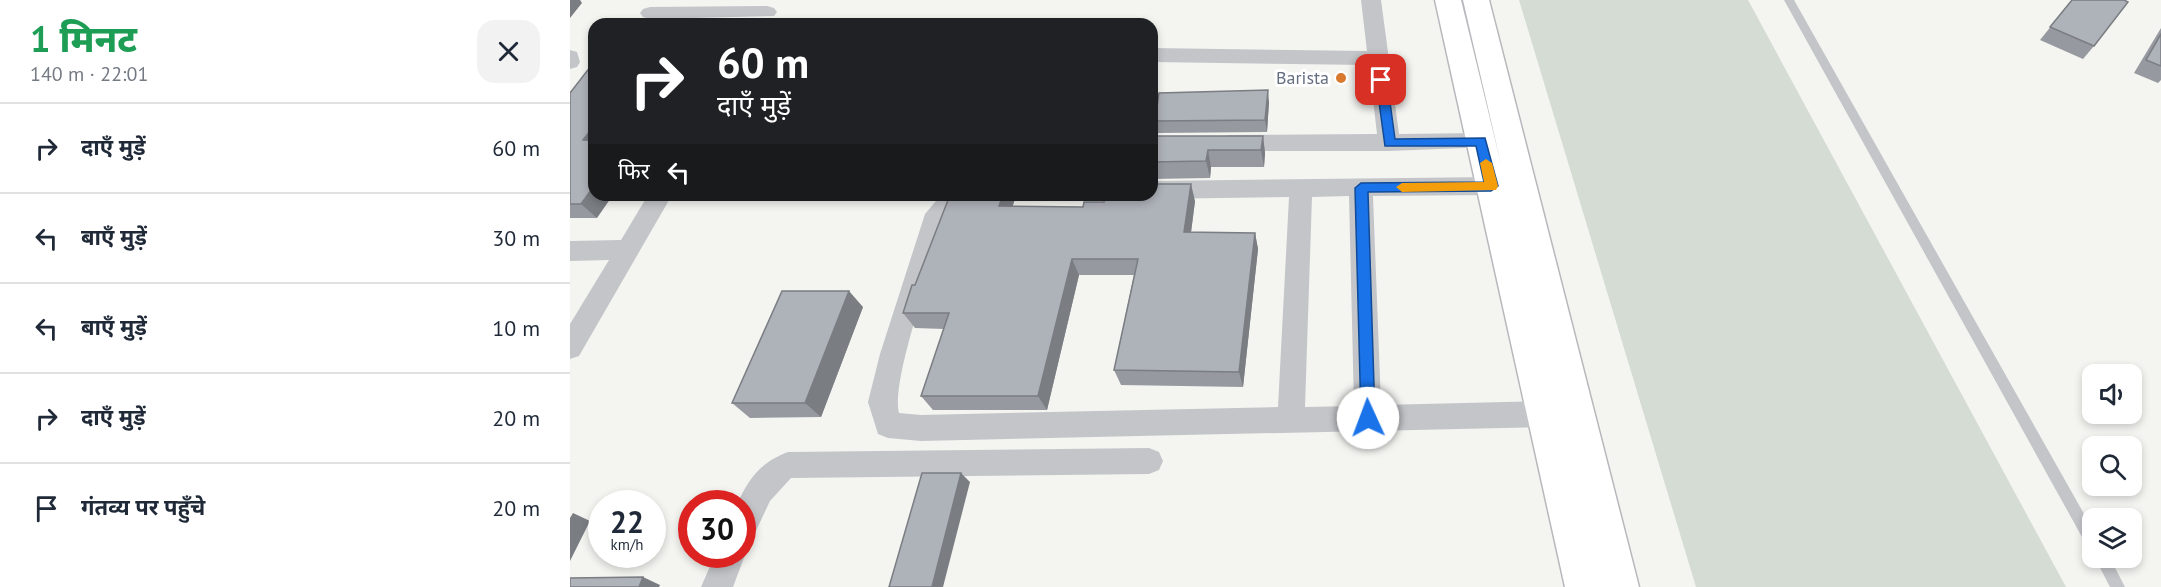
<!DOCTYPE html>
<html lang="hi">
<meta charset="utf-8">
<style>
:root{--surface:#fff;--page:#f2f2f3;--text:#1f2937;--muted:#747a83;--line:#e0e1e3}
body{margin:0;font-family:"PT Sans","Noto Sans Devanagari",sans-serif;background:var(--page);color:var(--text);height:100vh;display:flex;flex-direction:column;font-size:22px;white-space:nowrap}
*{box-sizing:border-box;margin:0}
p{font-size:20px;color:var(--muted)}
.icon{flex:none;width:33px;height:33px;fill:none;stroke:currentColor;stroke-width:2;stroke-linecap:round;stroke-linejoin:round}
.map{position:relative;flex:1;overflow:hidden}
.details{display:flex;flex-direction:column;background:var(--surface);width:570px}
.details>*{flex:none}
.top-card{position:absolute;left:18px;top:18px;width:570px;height:183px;border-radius:18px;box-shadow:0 3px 9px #0003;background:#202124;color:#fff;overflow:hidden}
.controls{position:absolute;left:1512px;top:364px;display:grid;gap:12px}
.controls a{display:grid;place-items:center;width:60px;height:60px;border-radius:12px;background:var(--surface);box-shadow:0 3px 9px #0003;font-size:30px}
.speed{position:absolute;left:18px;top:490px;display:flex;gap:12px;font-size:30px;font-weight:700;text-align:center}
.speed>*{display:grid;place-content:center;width:78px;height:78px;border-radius:50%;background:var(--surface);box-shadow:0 3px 9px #0003;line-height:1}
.speed small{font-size:15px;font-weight:400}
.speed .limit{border:9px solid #d22;background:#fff;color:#111}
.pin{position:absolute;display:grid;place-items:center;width:51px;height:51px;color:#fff;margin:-26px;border-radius:12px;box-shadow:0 3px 9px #0006}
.me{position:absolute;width:66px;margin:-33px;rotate:358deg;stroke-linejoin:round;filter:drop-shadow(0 0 4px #0008)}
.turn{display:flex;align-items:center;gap:21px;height:126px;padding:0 30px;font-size:27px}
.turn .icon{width:78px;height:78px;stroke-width:2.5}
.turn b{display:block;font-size:42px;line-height:51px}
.then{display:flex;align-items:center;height:57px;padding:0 30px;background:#0003;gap:12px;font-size:22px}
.round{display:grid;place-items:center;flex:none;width:63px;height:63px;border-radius:18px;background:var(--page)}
.head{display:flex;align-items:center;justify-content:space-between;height:102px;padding:0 30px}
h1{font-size:36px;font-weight:800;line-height:45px;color:#1e9e55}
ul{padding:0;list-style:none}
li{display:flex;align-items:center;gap:18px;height:90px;padding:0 30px;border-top:2px solid var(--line)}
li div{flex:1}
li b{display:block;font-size:22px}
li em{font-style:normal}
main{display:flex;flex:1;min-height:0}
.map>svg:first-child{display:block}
</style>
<main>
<section class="details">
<div class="head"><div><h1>1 मिनट</h1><p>140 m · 22:01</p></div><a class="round"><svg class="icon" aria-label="close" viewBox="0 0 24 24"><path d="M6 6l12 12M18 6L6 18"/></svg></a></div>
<ul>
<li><svg class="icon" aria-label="right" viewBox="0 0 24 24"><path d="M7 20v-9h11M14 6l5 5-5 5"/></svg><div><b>दाएँ मुड़ें</b></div><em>60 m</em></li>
<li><svg class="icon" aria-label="left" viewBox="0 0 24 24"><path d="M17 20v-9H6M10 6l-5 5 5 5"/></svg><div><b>बाएँ मुड़ें</b></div><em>30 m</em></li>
<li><svg class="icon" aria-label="left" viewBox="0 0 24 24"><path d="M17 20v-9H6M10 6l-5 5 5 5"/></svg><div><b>बाएँ मुड़ें</b></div><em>10 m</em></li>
<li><svg class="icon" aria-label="right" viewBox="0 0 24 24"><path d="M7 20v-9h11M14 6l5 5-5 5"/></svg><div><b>दाएँ मुड़ें</b></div><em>20 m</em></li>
<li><svg class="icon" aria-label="arrive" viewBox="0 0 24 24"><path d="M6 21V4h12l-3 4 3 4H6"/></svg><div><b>गंतव्य पर पहुँचे</b></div><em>20 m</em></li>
</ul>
</section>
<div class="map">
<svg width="1591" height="587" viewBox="0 0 1591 587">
<rect width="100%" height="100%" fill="#f4f5f1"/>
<path fill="#d4dcd3" d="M 949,0 L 1178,0 L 1496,587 L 1126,587 Z"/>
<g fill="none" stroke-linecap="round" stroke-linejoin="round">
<defs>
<path id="primary" d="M 865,0 L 891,0 L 932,168 L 893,0 L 919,0 L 1069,587 L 995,587 Z"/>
</defs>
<use href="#primary" stroke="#b6b8bc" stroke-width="3"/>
<path fill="#c3c5c9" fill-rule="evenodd" d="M 1214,0 L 1224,0 L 1522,528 L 1522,548 L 1517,546 Z
M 1525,558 L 1540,558 L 1555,587 L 1540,587 Z"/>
<path fill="#c3c5c9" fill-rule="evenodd" d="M 791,0 L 811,0 L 829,134 L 911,133 L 919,135 L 922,141 L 919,147 L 819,151 L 659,151 L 651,149 L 648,143 L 651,137 L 659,135 L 807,134 L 799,65 L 582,62 L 582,48 L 797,51 Z
M 197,6 L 204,8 L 207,12 L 204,16 L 80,19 L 73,17 L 70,13 L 73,9 L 80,7 Z
M 0,50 L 7,52 L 10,62 L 7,67 L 0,69 Z
M 922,177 L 930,180 L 934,186 L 930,192 L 922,195 L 803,196 L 811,405 L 974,401 L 984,405 L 988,414 L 984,423 L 974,427 L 351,441 L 318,438 L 308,434 L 298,402 L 310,354 L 355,214 L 371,195 L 407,195 L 403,201 L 391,204 L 378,218 C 366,256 320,381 329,413 L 351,415 L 708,407 L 719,197 L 582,199 L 573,195 L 582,195 L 582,181 ZM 779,196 L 784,406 L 735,407 L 742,197 Z
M 78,195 L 102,195 L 9,356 L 0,359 L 0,324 L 39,260 L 0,261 L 0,241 L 51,240 Z
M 579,448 L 589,452 L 593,461 L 589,470 L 579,474 L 221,478 L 200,501 L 183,537 L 172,541 L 172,504 L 167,504 C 179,478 191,462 218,452 Z
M 172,548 L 175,555 L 163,587 L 131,587 L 145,555 L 172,555 Z"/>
<use href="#primary" fill="#fff" fill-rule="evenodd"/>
</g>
<path fill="#96999f" d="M 1502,0 L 1524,46 L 1513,59 L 1470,40 Z
M 1591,28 L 1591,80 L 1588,83 L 1564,73 Z
M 0,93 L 27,218 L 0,218 Z
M 699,102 L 697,132 L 588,133 L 585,121 Z
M 582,136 L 693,136 L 695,153 L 694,167 L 641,167 L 640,178 L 582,179 Z
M 625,201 L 621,232 L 685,233 L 688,249 L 673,387 L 551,385 L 544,370 L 564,275 L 509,275 L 477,410 L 363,410 L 351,396 L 374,329 L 345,328 L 333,313 L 345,285 L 443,206 L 513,207 Z
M 293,307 L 251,417 L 180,418 L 162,403 Z"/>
<path fill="#7a7d82" d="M 0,0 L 10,0 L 12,3 L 0,18 Z
M 698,90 L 699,102 L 697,132 L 695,120 Z
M 24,126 L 24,151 L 13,140 Z
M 693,136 L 695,153 L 694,167 L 691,150 Z
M 638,150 L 641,167 L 640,178 L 636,161 Z
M 621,184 L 625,201 L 619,248 L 614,232 Z
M 24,186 L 24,195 L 43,195 L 27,218 L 11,204 Z
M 433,195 L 446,195 L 438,223 L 429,206 Z
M 685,233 L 688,249 L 673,387 L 669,372 Z
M 502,259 L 509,275 L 477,410 L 468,396 Z
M 279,291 L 293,307 L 251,417 L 235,403 Z
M 391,473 L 400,482 L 373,587 L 362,587 Z
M 3,513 L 20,521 L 0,561 L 0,518 Z
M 73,577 L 90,585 L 89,587 L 69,587 Z"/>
<path fill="#aeb2b9" stroke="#7a7d82" stroke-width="1.5" d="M 1502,0 L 1554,0 L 1558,2 L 1524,46 L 1480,27 Z
M 313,23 L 312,24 L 242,24 Z
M 1591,34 L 1591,66 L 1576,60 Z
M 24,62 L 24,126 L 13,140 L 24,141 L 24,186 L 11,204 L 0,204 L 0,93 Z
M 698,90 L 695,120 L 585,121 L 589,93 Z
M 582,136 L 693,136 L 691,150 L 638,150 L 636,161 L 582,162 Z
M 582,184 L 621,184 L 614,232 L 685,233 L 669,372 L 544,370 L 568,259 L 502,259 L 468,396 L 351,396 L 379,313 L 333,313 L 342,285 L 345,285 L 380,195 L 433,195 L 429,206 L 513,207 L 514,202 L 534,202 L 535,195 L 582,195 Z
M 212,291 L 279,291 L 235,403 L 162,403 Z
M 352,473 L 391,473 L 362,587 L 319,587 Z
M 73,577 L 69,587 L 0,587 L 0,578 Z"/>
<path fill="#1a73e8" stroke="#114b97" stroke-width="1.5" d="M 811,76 L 817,80 L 825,139 L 915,138 L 928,186 L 921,191 L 798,192 L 805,418 L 798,424 L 791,418 L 785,188 L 791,183 L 914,182 L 906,146 L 815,146 L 806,80 Z"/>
<path fill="#f59e0b" d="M 916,159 L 922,163 L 928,186 L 926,190 L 832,192 L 826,187 L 832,183 L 914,182 L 910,163 Z"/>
<circle fill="#d9792d" stroke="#fff" stroke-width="2" cx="771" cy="78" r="6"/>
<g text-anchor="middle" stroke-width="6" stroke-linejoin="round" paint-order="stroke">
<g font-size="18" fill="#656f81" stroke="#fff" text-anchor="end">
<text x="759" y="84">Barista</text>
</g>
</g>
</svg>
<div class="controls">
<a><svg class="icon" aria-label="sound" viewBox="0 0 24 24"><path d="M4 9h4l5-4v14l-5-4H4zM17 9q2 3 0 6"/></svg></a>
<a><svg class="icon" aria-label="search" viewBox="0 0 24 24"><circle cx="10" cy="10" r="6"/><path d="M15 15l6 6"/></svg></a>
<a><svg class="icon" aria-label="layers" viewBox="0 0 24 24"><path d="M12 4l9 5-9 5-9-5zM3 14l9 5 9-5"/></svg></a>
</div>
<div class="speed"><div>22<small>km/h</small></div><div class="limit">30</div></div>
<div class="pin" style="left:811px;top:80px;background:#d93025"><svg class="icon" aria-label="arrive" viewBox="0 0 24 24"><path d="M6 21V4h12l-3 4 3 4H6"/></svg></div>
<svg class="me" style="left:798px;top:418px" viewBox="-20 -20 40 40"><circle r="19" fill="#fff"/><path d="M0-13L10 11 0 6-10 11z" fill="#1a73e8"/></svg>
<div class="top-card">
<div class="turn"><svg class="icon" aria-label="right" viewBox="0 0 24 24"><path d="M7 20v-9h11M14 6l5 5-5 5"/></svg><div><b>60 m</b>दाएँ मुड़ें</div></div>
<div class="then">फिर<svg class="icon" aria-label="left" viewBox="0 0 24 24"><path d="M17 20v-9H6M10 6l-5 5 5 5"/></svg></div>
</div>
</div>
</main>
